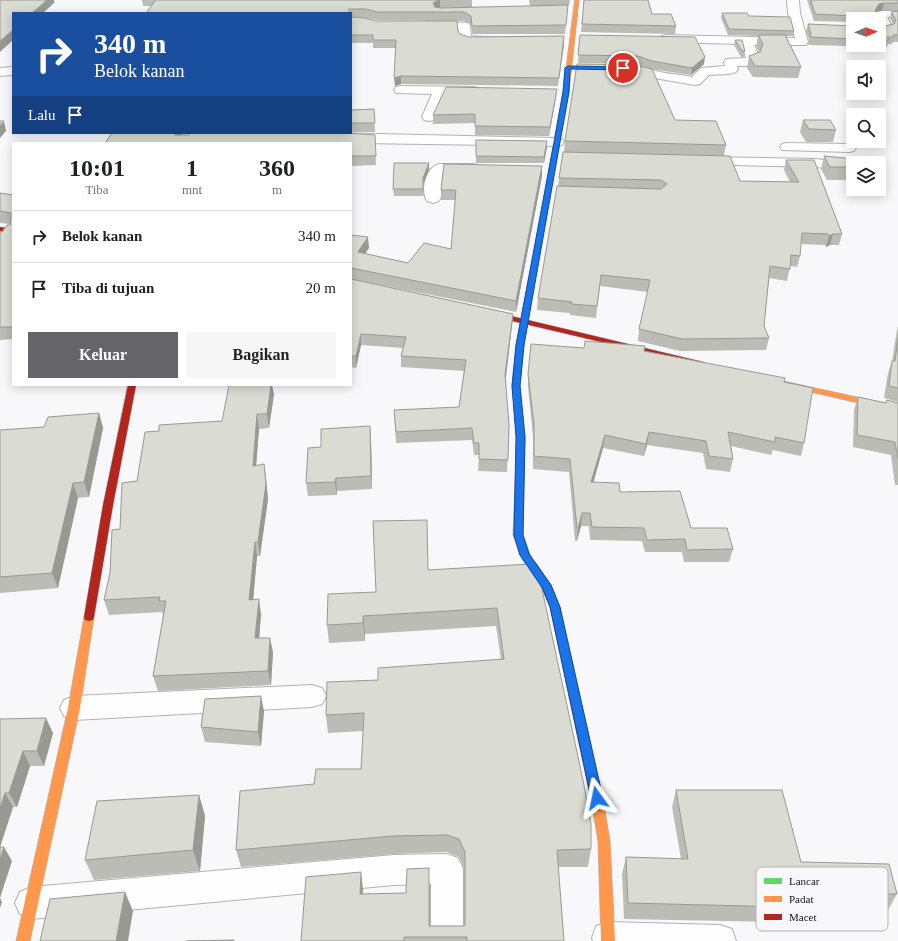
<!DOCTYPE html>
<html lang="id">
<style>
:root{--surface:#fff;--page:#f6f6f6;--text:#202124;--muted:#757577;--line:#e0e0e0;--accent:#646469}
body{margin:0;font-family:Georgia,serif;background:var(--page);color:var(--text);height:100vh;display:flex;flex-direction:column;font-size:15px;white-space:nowrap}
*{box-sizing:border-box;margin:0}
p{font-size:13px;color:var(--muted)}
.icon{flex:none;width:22px;height:22px;fill:none;stroke:currentColor;stroke-width:2;stroke-linecap:round;stroke-linejoin:round}
.map{position:relative;flex:1;overflow:hidden}
.details{position:absolute;left:12px;top:142px;width:340px;height:244px;display:flex;flex-direction:column;background:var(--surface);border-radius:0px;box-shadow:0 2px 10px #0003}
.details>*{flex:none}
.guide{position:absolute;left:12px;top:12px;width:340px;height:122px;border-radius:0px;box-shadow:0 2px 10px #0003;background:#1a4fa0;color:#fff;overflow:hidden}
.needle{width:26px;rotate:88deg}
.fabs{position:absolute;left:846px;top:12px;display:grid;gap:8px}
.fabs a{display:grid;place-items:center;width:40px;height:40px;border-radius:0px;background:var(--surface);box-shadow:0 2px 10px #0003;font-size:20px}
.pin{position:absolute;display:grid;place-items:center;width:34px;height:34px;color:#fff;margin:-17px;border:2px solid #fff;border-radius:50%;box-shadow:0 1px 4px #0007}
.me{position:absolute;width:44px;margin:-22px;rotate:348deg;stroke-linejoin:round;filter:drop-shadow(0 0 3px #0008)}
.turn{display:flex;align-items:center;gap:14px;height:84px;padding:0 16px;font-size:18px}
.turn .icon{width:52px;height:52px;stroke-width:2.5}
.turn b{display:block;font-size:28px;line-height:34px}
.then{display:flex;align-items:center;height:38px;padding:0 16px;background:#0003;gap:8px;font-size:15px}
.eta{display:flex;justify-content:space-evenly;align-items:center;height:68px;text-align:center}
.eta b{font-size:24px;font-weight:600;line-height:28px}
.button{display:flex;gap:8px;margin-top:auto;padding:8px 16px}
.button a{flex:1;height:46px;border-radius:0px;background:var(--accent);color:#fff;font-size:16px;font-weight:600;line-height:46px;text-align:center}
.button a+a{background:var(--page);color:var(--text)}
ul{padding:0;list-style:none}
li{display:flex;align-items:center;gap:12px;height:52px;padding:0 16px;border-top:1px solid var(--line)}
li div{flex:1}
li b{display:block;font-size:15px}
li em{font-style:normal}
.map>svg:first-child{display:block}
</style>
<div class="map">
<svg width="898" height="941" viewBox="0 0 898 941">
<rect width="100%" height="100%" fill="#f8f8fb"/>
<g fill="none" stroke-linecap="round" stroke-linejoin="round">
<defs>
<path id="street" d="M 787,0 L 799,0 L 800,13 L 808,42 L 806,45 L 754,45 L 759,56 L 756,63 L 747,66 L 737,66 L 738,69 L 736,72 L 729,74 L 709,75 L 700,84 L 695,85 L 648,77 L 638,73 L 622,72 L 620,69 L 622,66 C 633,63 641,67 652,70 C 664,74 679,74 692,77 L 701,68 L 725,66 L 724,62 L 726,59 L 746,58 L 742,44 L 662,42 L 660,39 L 662,36 L 666,35 L 795,38 L 788,13 Z
M 882,11 L 898,11 L 898,17 L 887,17 L 893,28 L 891,30 L 879,33 L 879,19 L 876,19 L 875,17 L 878,12 Z
M 427,21 L 468,23 L 470,25 L 471,36 L 495,38 L 497,41 L 495,44 C 484,46 472,44 461,42 L 459,39 L 458,28 L 423,26 L 421,24 L 423,22 Z
M 13,67 L 13,75 L 0,76 L 0,68 Z
M 401,86 L 474,87 L 479,88 L 481,91 L 479,94 L 474,95 L 445,95 L 436,117 L 434,120 L 429,121 L 424,120 L 422,117 L 432,94 L 396,93 L 394,90 L 396,87 Z
M 183,133 L 197,133 L 191,143 L 177,143 Z
M 333,133 L 557,138 L 562,139 L 564,142 L 562,145 L 557,146 L 361,143 C 352,142 339,141 333,133 Z
M 787,143 L 849,144 L 854,145 L 856,148 L 854,151 L 849,152 L 782,150 L 780,147 L 782,144 Z
M 702,157 L 816,159 L 853,164 L 853,170 L 849,171 L 816,167 L 697,164 L 695,161 L 697,158 Z
M 439,164 L 473,164 L 478,165 L 480,168 L 478,171 L 443,172 C 440,181 444,194 439,201 L 433,203 L 427,201 C 420,190 426,167 439,164 Z
M 312,685 L 322,688 L 326,696 L 322,704 L 312,707 L 74,720 L 64,716 L 60,708 L 64,700 L 74,696 Z
M 447,854 L 458,858 L 463,869 L 463,941 L 431,941 L 431,884 L 394,885 L 31,919 L 20,914 L 15,903 L 20,892 L 31,887 L 394,855 Z
M 608,922 L 720,925 L 732,929 L 736,941 L 593,941 L 592,938 L 596,926 Z"/>
<path id="fast" d="M 536,256 L 539,258 L 524,345 L 520,386 L 525,437 L 523,535 L 530,554 L 537,566 L 536,569 L 528,569 L 520,555 L 513,535 L 517,437 L 512,386 L 516,345 L 533,258 Z"/>
<path id="slow" d="M 575,0 L 579,0 L 569,92 L 539,258 L 536,260 L 533,258 L 563,92 Z
M 780,381 L 783,381 L 898,406 L 898,412 L 780,385 L 779,383 Z
M 89,613 L 93,614 L 94,617 L 80,708 L 30,941 L 16,941 L 68,708 L 84,617 L 85,614 Z
M 598,799 L 602,801 L 604,805 L 610,841 L 615,941 L 601,941 L 598,841 L 592,805 L 594,801 Z"/>
<path id="jam" d="M 0,227 L 13,229 L 13,233 L 0,231 Z
M 508,316 L 511,316 L 703,362 L 707,364 L 703,366 L 508,320 Z
M 128,385 L 136,385 L 113,505 L 94,617 L 93,620 L 89,621 L 85,620 L 84,617 L 103,505 Z
M 532,562 L 536,563 L 551,585 L 560,607 L 604,805 L 602,809 L 598,811 L 594,809 L 592,805 L 550,607 L 542,589 L 527,566 L 528,563 Z"/>
</defs>
<use href="#street" stroke="#b0b1b6" stroke-width="2"/>
<use href="#fast" stroke="#b0b1b6" stroke-width="1"/>
<use href="#slow" stroke="#b0b1b6" stroke-width="1"/>
<use href="#jam" stroke="#b0b1b6" stroke-width="1"/>
<use href="#street" fill="#fefefe" fill-rule="evenodd"/>
<use href="#fast" fill="#63d668" fill-rule="evenodd"/>
<use href="#slow" fill="#ff974d" fill-rule="evenodd"/>
<use href="#jam" fill="#b3261e" fill-rule="evenodd"/>
</g>
<path fill="#bbbcb5" d="M 142,0 L 472,0 L 472,7 L 439,8 L 440,8 L 568,5 L 565,34 L 472,34 L 471,24 L 464,21 L 377,20 L 366,18 L 351,17 L 351,13 L 146,13 L 152,6 L 143,6 Z
M 529,0 L 570,0 L 569,5 L 530,6 Z
M 584,0 L 652,14 L 676,26 L 675,34 L 581,32 Z
M 807,0 L 898,0 L 898,10 L 882,10 L 877,12 L 879,14 L 880,27 L 893,24 L 890,18 L 891,12 L 898,11 L 898,42 L 893,42 L 892,44 L 888,44 L 887,47 L 808,45 L 809,40 L 806,31 L 808,24 L 853,26 L 853,45 L 879,45 L 879,19 L 853,19 L 853,22 L 814,21 Z
M 722,13 L 749,16 L 794,31 L 793,36 L 786,36 L 801,67 L 798,78 L 753,77 L 747,68 L 749,56 L 759,52 L 756,46 L 758,36 L 728,35 L 721,18 Z
M 351,17 L 376,21 L 458,31 L 460,34 L 469,37 L 564,36 L 558,86 L 401,84 L 395,86 L 396,48 L 373,48 L 373,43 L 351,43 Z
M 580,35 L 704,64 L 691,75 L 651,69 L 637,64 L 578,63 Z
M 735,40 L 745,51 L 744,57 L 741,57 L 734,45 Z
M 556,97 L 549,136 L 475,135 L 475,123 L 433,124 L 433,115 Z
M 374,109 L 375,132 L 351,132 L 351,110 Z
M 675,120 L 726,145 L 724,155 L 740,181 L 790,182 L 784,170 L 786,160 L 842,234 L 839,245 L 830,245 L 826,247 L 825,245 L 801,244 L 800,256 L 797,267 L 790,266 L 787,281 L 769,278 L 764,326 L 769,338 L 766,350 L 680,351 L 638,341 L 639,329 L 648,292 L 600,286 L 596,318 L 570,315 L 570,313 L 537,310 L 538,298 L 558,186 L 559,178 L 564,152 L 565,141 Z
M 803,120 L 836,130 L 833,142 L 806,142 L 800,132 Z
M 181,135 L 375,135 L 376,165 L 351,166 L 351,143 Z
M 476,140 L 547,141 L 547,147 L 544,163 L 476,163 Z
M 824,156 L 853,163 L 853,180 L 827,180 L 821,169 Z
M 542,166 L 542,176 L 516,312 L 351,279 L 351,235 L 369,248 L 365,254 L 408,263 L 451,249 L 455,200 L 441,200 L 441,190 Z
M 429,170 L 423,184 L 423,196 L 394,196 L 393,189 Z
M 0,193 L 13,195 L 13,339 L 0,340 L 0,232 L 2,232 L 10,225 L 10,224 L 0,223 Z
M 351,279 L 513,314 L 512,325 L 505,379 L 509,425 L 507,472 L 478,471 L 479,455 L 474,455 L 472,440 L 396,443 L 394,410 L 459,407 L 464,371 L 401,367 L 401,356 L 403,348 L 361,345 L 356,368 L 351,367 Z
M 898,326 L 898,402 L 884,398 L 888,373 L 892,361 L 897,330 Z
M 584,348 L 644,351 L 784,382 L 804,443 L 801,456 L 773,450 L 771,455 L 731,446 L 733,459 L 730,472 L 706,469 L 703,453 L 647,445 L 644,456 L 603,448 L 593,482 L 620,492 L 691,528 L 733,549 L 729,562 L 684,562 L 682,552 L 645,552 L 642,541 L 590,540 L 589,526 L 581,526 L 577,541 L 575,541 L 569,472 L 533,469 L 533,437 L 528,386 L 528,374 Z
M 274,394 L 269,428 L 259,429 L 256,465 L 266,479 L 268,499 L 260,556 L 257,556 L 253,599 L 261,614 L 259,638 L 273,652 L 271,685 L 158,691 L 153,676 L 163,616 L 162,612 L 109,615 L 104,600 L 120,529 L 137,481 L 159,431 L 222,421 Z
M 858,397 L 886,403 L 887,400 L 898,403 L 898,485 L 895,485 L 891,455 L 853,447 L 854,410 Z
M 99,413 L 103,428 L 89,497 L 78,498 L 58,588 L 0,593 L 0,430 L 44,427 Z
M 371,439 L 372,489 L 337,491 L 337,495 L 308,496 L 306,483 L 321,447 Z
M 530,564 L 591,849 L 588,867 L 558,867 L 564,941 L 301,941 L 363,889 L 363,894 L 406,893 L 430,886 L 430,926 L 463,926 L 464,925 L 464,869 L 459,857 L 447,852 L 394,854 L 241,867 L 236,850 L 314,784 L 361,769 L 363,731 L 328,733 L 326,715 L 378,680 L 501,660 L 496,626 L 365,634 L 365,641 L 329,643 L 327,625 L 376,592 L 428,570 Z
M 264,711 L 261,746 L 205,742 L 201,727 Z
M 0,719 L 53,733 L 44,766 L 30,766 L 17,807 L 13,807 L 0,847 Z
M 676,790 L 801,862 L 897,894 L 888,910 L 882,910 L 882,912 L 873,928 L 780,925 L 779,922 L 624,919 L 622,874 L 626,857 L 681,859 L 672,807 Z
M 199,795 L 205,816 L 200,871 L 94,880 L 85,860 Z"/>
<path fill="#999993" d="M 47,0 L 54,0 L 54,3 L 43,13 L 32,13 Z
M 439,0 L 440,0 L 440,8 L 433,11 L 433,3 Z
M 884,3 L 882,10 L 877,11 L 874,18 L 875,11 L 879,4 Z
M 13,30 L 13,40 L 0,52 L 0,41 Z
M 564,36 L 564,45 L 558,86 L 559,78 Z
M 705,57 L 704,64 L 691,75 L 692,68 Z
M 401,76 L 401,84 L 395,86 L 394,78 Z
M 557,89 L 556,97 L 549,136 L 550,127 Z
M 4,121 L 6,131 L 0,138 L 0,126 Z
M 174,133 L 182,133 L 175,143 L 174,134 Z
M 547,141 L 547,147 L 544,163 L 544,157 Z
M 429,163 L 429,170 L 423,185 L 423,178 Z
M 542,166 L 542,176 L 516,312 L 516,301 Z
M 833,234 L 830,245 L 826,247 L 829,236 Z
M 368,237 L 369,248 L 358,263 L 358,252 Z
M 513,314 L 512,325 L 505,386 L 505,374 Z
M 361,334 L 361,345 L 356,368 L 356,356 Z
M 271,385 L 272,385 L 274,394 L 269,428 L 267,414 Z
M 99,413 L 103,428 L 89,497 L 84,482 Z
M 257,414 L 259,429 L 255,480 L 253,466 Z
M 370,426 L 371,439 L 372,489 L 371,476 Z
M 649,432 L 647,445 L 644,456 L 646,444 Z
M 605,435 L 603,448 L 590,495 L 591,482 Z
M 264,464 L 266,479 L 268,499 L 260,556 L 258,542 Z
M 336,478 L 337,491 L 337,495 L 335,482 Z
M 73,483 L 78,498 L 58,588 L 52,573 Z
M 582,513 L 581,526 L 577,541 L 578,528 Z
M 255,542 L 257,556 L 252,614 L 249,600 Z
M 259,599 L 261,614 L 258,653 L 255,638 Z
M 363,616 L 365,634 L 365,641 L 363,623 Z
M 270,638 L 273,652 L 271,685 L 268,671 Z
M 261,696 L 264,711 L 261,746 L 258,732 Z
M 46,718 L 53,733 L 44,766 L 37,751 Z
M 23,751 L 30,766 L 17,807 L 9,793 Z
M 5,793 L 13,807 L 0,847 L 0,808 Z
M 199,795 L 205,816 L 200,871 L 193,850 Z
M 4,847 L 12,861 L 0,898 L 2,902 L 0,908 L 0,860 Z
M 361,872 L 363,889 L 362,910 L 360,894 Z
M 125,892 L 133,911 L 128,941 L 116,941 Z"/>
<path fill="#dadbd2" stroke="#999993" d="M 0,0 L 47,0 L 32,13 L 13,13 L 13,30 L 0,41 Z
M 156,0 L 439,0 L 433,3 L 435,7 L 440,8 L 568,5 L 566,25 L 472,26 L 471,16 L 464,12 L 377,12 L 366,9 L 349,9 L 349,13 L 146,13 Z
M 584,0 L 648,0 L 652,14 L 671,14 L 676,26 L 582,24 Z
M 811,0 L 898,0 L 898,3 L 884,3 L 879,4 L 875,11 L 879,14 L 880,27 L 894,24 L 896,20 L 891,12 L 898,11 L 898,35 L 893,35 L 894,37 L 887,37 L 889,40 L 879,40 L 879,19 L 856,19 L 856,17 L 855,16 L 815,14 Z
M 722,13 L 747,13 L 749,16 L 790,17 L 794,31 L 729,29 Z
M 351,17 L 364,18 L 376,21 L 457,21 L 458,31 L 460,34 L 469,37 L 564,36 L 559,78 L 401,76 L 394,78 L 396,40 L 373,40 L 373,35 L 351,35 Z
M 808,24 L 853,26 L 853,39 L 810,37 L 811,34 Z
M 580,35 L 695,37 L 705,57 L 692,68 L 652,61 L 638,56 L 578,55 Z
M 758,35 L 785,35 L 801,67 L 755,66 L 749,56 L 760,52 L 763,44 Z
M 735,40 L 742,40 L 745,51 L 742,51 Z
M 577,64 L 636,65 L 652,69 L 675,120 L 716,121 L 726,145 L 565,141 Z
M 446,87 L 557,89 L 550,127 L 475,126 L 475,114 L 433,115 Z
M 374,109 L 375,123 L 351,123 L 351,110 Z
M 803,120 L 830,120 L 836,130 L 809,129 Z
M 0,121 L 4,121 L 0,126 Z
M 112,133 L 174,133 L 174,134 L 175,135 L 189,135 L 191,133 L 347,133 L 375,135 L 376,156 L 351,156 L 351,143 L 105,143 Z
M 476,140 L 547,141 L 544,157 L 476,156 Z
M 563,152 L 730,156 L 740,181 L 799,182 L 786,160 L 814,160 L 842,234 L 833,234 L 829,236 L 828,234 L 802,233 L 800,256 L 791,255 L 790,269 L 770,266 L 764,326 L 769,338 L 682,339 L 639,329 L 650,280 L 601,275 L 597,306 L 571,304 L 572,302 L 538,298 L 557,186 L 661,189 L 667,184 L 661,180 L 559,178 Z
M 824,156 L 856,159 L 859,163 L 853,163 L 853,167 L 830,167 Z
M 394,163 L 429,163 L 423,178 L 423,189 L 393,189 Z
M 444,164 L 542,166 L 516,301 L 351,268 L 351,235 L 368,237 L 358,252 L 408,263 L 424,243 L 451,249 L 456,190 L 441,190 Z
M 0,193 L 13,195 L 13,327 L 0,327 L 0,232 L 2,232 L 7,225 L 10,225 L 11,213 L 0,211 Z
M 351,279 L 513,314 L 505,374 L 509,425 L 508,460 L 479,459 L 479,443 L 474,443 L 472,428 L 396,432 L 394,410 L 459,407 L 466,360 L 401,356 L 406,337 L 361,334 L 356,356 L 351,356 Z
M 898,338 L 898,388 L 889,386 L 892,361 L 895,361 Z
M 585,341 L 645,346 L 644,351 L 785,378 L 784,382 L 813,388 L 804,443 L 775,437 L 775,442 L 728,432 L 733,459 L 709,456 L 706,441 L 649,432 L 646,444 L 605,435 L 591,482 L 619,483 L 620,492 L 680,491 L 691,528 L 727,528 L 733,549 L 687,550 L 685,539 L 647,540 L 644,528 L 592,527 L 590,513 L 582,513 L 578,528 L 577,528 L 570,459 L 534,456 L 534,424 L 528,374 L 531,344 L 584,348 Z
M 229,385 L 271,385 L 267,414 L 257,414 L 253,466 L 264,464 L 266,484 L 258,542 L 255,542 L 249,600 L 259,599 L 255,638 L 270,638 L 268,671 L 153,676 L 166,601 L 159,601 L 160,597 L 104,600 L 110,573 L 112,530 L 120,529 L 122,483 L 137,481 L 145,432 L 159,431 L 159,425 L 222,421 Z
M 858,397 L 886,403 L 887,400 L 898,403 L 898,459 L 895,442 L 857,435 Z
M 99,413 L 84,482 L 73,483 L 52,573 L 0,577 L 0,430 L 44,427 L 48,417 Z
M 370,426 L 371,476 L 336,478 L 335,482 L 306,483 L 308,448 L 321,447 L 321,429 Z
M 427,520 L 428,570 L 530,564 L 536,573 L 542,589 L 583,780 L 591,824 L 591,849 L 557,850 L 564,941 L 467,941 L 467,937 L 404,937 L 404,941 L 301,941 L 306,877 L 361,872 L 360,894 L 406,893 L 407,869 L 429,868 L 429,926 L 463,926 L 465,925 L 465,852 L 459,839 L 447,835 L 393,836 L 236,850 L 240,791 L 314,784 L 316,769 L 361,769 L 364,713 L 326,715 L 327,682 L 378,680 L 378,668 L 504,659 L 497,608 L 363,616 L 363,623 L 327,625 L 328,594 L 376,592 L 373,521 Z
M 261,696 L 258,732 L 201,727 L 205,699 Z
M 46,718 L 37,751 L 23,751 L 9,793 L 5,793 L 0,808 L 0,719 Z
M 676,790 L 782,790 L 801,862 L 889,864 L 897,894 L 877,894 L 882,912 L 787,910 L 786,907 L 628,903 L 626,857 L 688,859 Z
M 199,795 L 193,850 L 85,860 L 97,801 Z
M 0,847 L 4,847 L 0,860 Z
M 125,892 L 116,941 L 40,941 L 50,899 Z
M 234,940 L 234,941 L 186,941 Z"/>
<path fill="#1a73e8" stroke="#114b97" d="M 568,66 L 623,67 L 626,68 L 623,70 L 570,69 L 569,92 L 560,142 L 524,345 L 520,386 L 525,437 L 523,535 L 529,554 L 551,585 L 560,607 L 603,798 L 601,802 L 597,803 L 593,802 L 591,798 L 550,607 L 543,589 L 520,555 L 514,535 L 516,437 L 512,386 L 516,345 L 554,142 L 563,92 L 565,68 Z"/>
<rect x="756" y="867" width="132" height="64" rx="6" fill="#f7f7fc" stroke="#b3b3b8" stroke-width="1"/>
<rect x="764" y="878" width="18" height="6" fill="#63d668"/>
<rect x="764" y="896" width="18" height="6" fill="#ff974d"/>
<rect x="764" y="914" width="18" height="6" fill="#b3261e"/>
<g font-size="11" fill="#14141b">
<text x="789" y="885">Lancar</text>
<text x="789" y="903">Padat</text>
<text x="789" y="921">Macet</text>
</g>
</svg>
<div class="fabs">
<a><svg class="needle" viewBox="-14 -14 28 28"><path d="M0-13l5 13h-10z" fill="#e53935"/><path d="M0 13l5-13h-10z" fill="#757577"/></svg></a>
<a><svg class="icon" aria-label="sound" viewBox="0 0 24 24"><path d="M4 9h4l5-4v14l-5-4H4zM17 9q2 3 0 6"/></svg></a>
<a><svg class="icon" aria-label="search" viewBox="0 0 24 24"><circle cx="10" cy="10" r="6"/><path d="M15 15l6 6"/></svg></a>
<a><svg class="icon" aria-label="layers" viewBox="0 0 24 24"><path d="M12 4l9 5-9 5-9-5zM3 14l9 5 9-5"/></svg></a>
</div>
<div class="pin" style="left:623px;top:68px;background:#d93025"><svg class="icon" aria-label="arrive" viewBox="0 0 24 24"><path d="M6 21V4h12l-3 4 3 4H6"/></svg></div>
<svg class="me" style="left:597px;top:798px" viewBox="-20 -20 40 40"><path d="M0-17L14 15 0 8-14 15z" fill="#1a73e8" stroke="#fff" stroke-width="4"/></svg>
<div class="guide">
<div class="turn"><svg class="icon" aria-label="right" viewBox="0 0 24 24"><path d="M7 20v-9h11M14 6l5 5-5 5"/></svg><div><b>340 m</b>Belok kanan</div></div>
<div class="then">Lalu<svg class="icon" aria-label="arrive" viewBox="0 0 24 24"><path d="M6 21V4h12l-3 4 3 4H6"/></svg></div>
</div>
<section class="details">
<div class="eta">
<div><b>10:01</b><p>Tiba</p></div>
<div><b>1</b><p>mnt</p></div>
<div><b>360</b><p>m</p></div>
</div>
<ul>
<li><svg class="icon" aria-label="right" viewBox="0 0 24 24"><path d="M7 20v-9h11M14 6l5 5-5 5"/></svg><div><b>Belok kanan</b></div><em>340 m</em></li>
<li><svg class="icon" aria-label="arrive" viewBox="0 0 24 24"><path d="M6 21V4h12l-3 4 3 4H6"/></svg><div><b>Tiba di tujuan</b></div><em>20 m</em></li>
</ul>
<div class="button"><a>Keluar</a><a>Bagikan</a></div>
</section>
</div>
